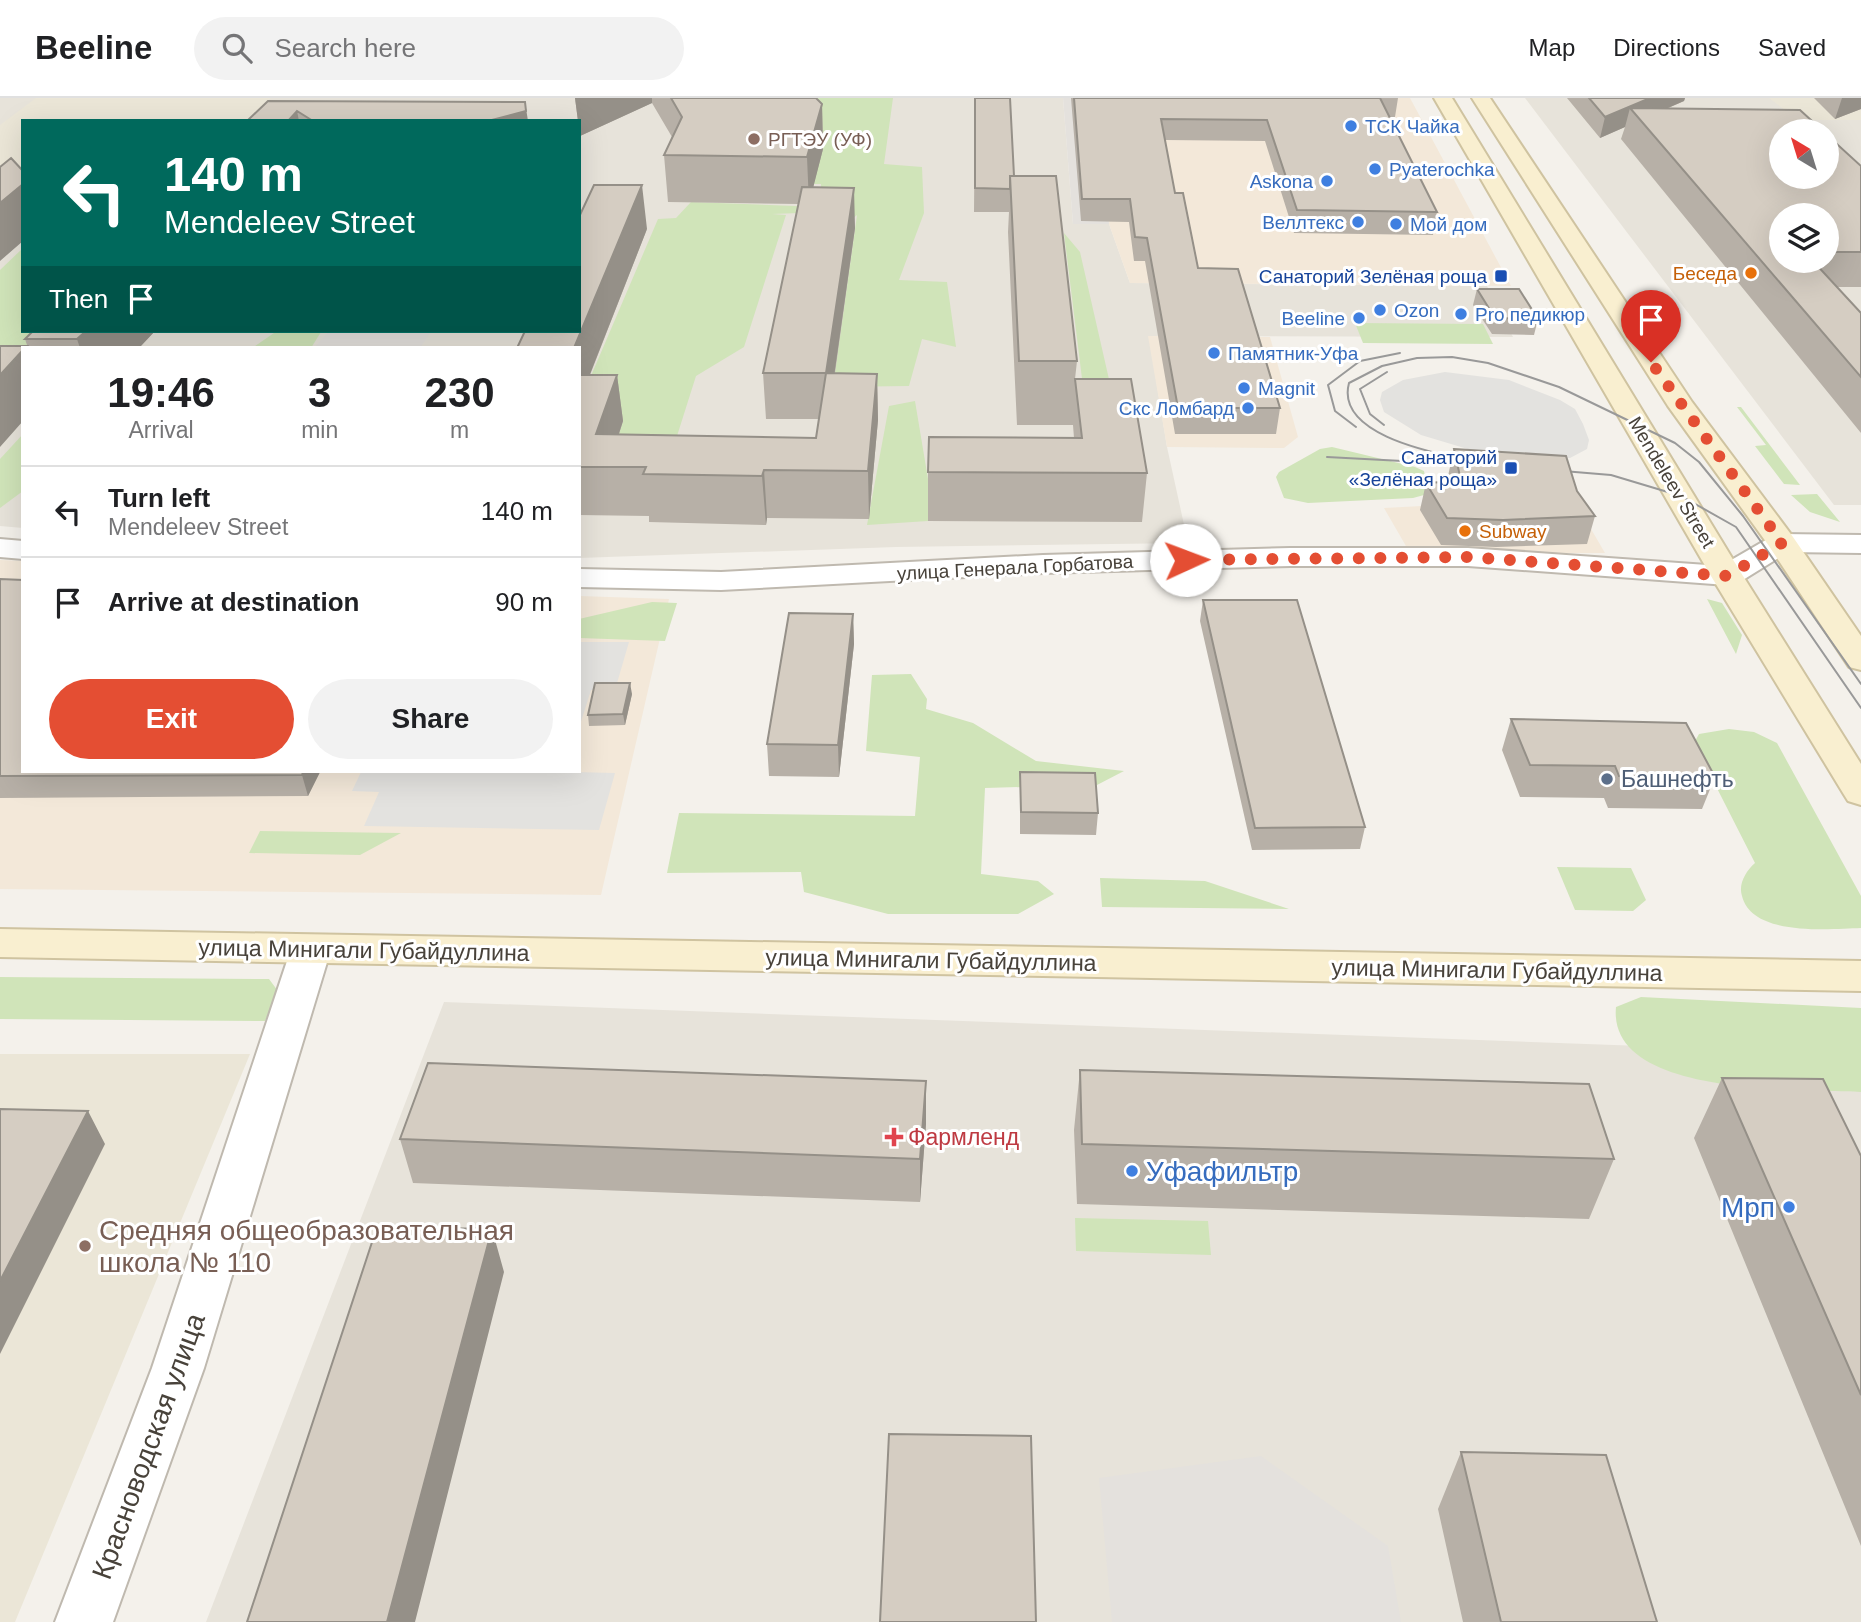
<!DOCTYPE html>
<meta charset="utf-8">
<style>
:root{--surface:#fff;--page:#f2f2f2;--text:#202124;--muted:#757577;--line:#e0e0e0;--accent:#e44e33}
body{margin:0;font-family:Helvetica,sans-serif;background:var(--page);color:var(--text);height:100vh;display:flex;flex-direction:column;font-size:26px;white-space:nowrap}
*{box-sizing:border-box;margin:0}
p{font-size:23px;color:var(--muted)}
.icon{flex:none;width:38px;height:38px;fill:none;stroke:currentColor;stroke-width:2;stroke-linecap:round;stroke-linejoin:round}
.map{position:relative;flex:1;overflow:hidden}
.drawer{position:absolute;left:21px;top:248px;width:560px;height:427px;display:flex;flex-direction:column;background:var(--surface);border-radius:0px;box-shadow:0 7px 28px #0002}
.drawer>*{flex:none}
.guide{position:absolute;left:21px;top:21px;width:560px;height:214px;border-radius:0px;box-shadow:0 7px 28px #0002;background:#00695c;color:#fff;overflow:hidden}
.needle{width:46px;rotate:322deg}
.fabs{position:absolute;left:1769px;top:21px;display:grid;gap:14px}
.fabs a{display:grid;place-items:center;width:70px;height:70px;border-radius:50%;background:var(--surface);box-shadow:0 7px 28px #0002;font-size:35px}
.pin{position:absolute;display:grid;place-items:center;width:60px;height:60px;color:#fff;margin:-72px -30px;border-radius:50% 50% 50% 0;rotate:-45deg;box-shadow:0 0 7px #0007}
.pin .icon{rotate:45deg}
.me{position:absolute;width:77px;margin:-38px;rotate:88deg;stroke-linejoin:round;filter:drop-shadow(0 0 5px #0008)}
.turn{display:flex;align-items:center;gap:24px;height:147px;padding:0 28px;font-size:32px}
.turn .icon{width:91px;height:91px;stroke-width:2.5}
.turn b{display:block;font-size:49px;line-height:60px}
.then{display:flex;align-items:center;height:66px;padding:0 28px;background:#0003;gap:14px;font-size:26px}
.eta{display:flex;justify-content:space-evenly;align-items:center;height:119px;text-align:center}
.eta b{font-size:42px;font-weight:800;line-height:49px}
.button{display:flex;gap:14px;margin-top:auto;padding:14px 28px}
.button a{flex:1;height:80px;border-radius:42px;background:var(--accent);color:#fff;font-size:28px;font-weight:800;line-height:80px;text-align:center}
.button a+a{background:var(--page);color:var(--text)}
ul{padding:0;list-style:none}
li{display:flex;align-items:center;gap:21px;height:91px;padding:0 28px;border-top:2px solid var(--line)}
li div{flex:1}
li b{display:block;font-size:26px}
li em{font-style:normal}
header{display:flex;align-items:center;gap:42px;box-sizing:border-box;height:98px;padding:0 35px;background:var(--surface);border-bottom:2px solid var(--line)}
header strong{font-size:33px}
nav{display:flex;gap:38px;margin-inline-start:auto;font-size:24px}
.search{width:490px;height:63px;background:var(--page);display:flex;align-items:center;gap:18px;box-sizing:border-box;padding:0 24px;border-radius:38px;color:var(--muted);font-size:26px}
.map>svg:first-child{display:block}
</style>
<header>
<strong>Beeline</strong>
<div class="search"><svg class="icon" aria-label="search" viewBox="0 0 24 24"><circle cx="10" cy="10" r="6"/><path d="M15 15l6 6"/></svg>Search here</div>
<nav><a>Map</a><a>Directions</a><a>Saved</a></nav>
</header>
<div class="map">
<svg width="1861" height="1524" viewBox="0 0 1861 1524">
<rect width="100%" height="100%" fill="#f4f1eb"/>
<path fill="#e7e3da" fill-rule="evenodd" d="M 0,0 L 1063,0 L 1073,126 L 1109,126 L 1130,185 L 1487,188 L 1513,239 L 1149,238 L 1167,349 L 1188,445 L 896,449 L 579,460 L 579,250 L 23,250 L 23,430 L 0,428 ZM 23,23 L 579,23 L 579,233 L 23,233 Z
M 1525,0 L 1861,0 L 1861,407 L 1834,407 ZM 1782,33 L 1827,33 L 1827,79 L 1782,79 ZM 1782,117 L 1827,117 L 1827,163 L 1782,163 Z
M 444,904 L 1861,956 L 1861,1524 L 206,1524 Z"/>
<path fill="#f3e8d9" d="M 1098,0 L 1410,0 L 1511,188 L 1130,185 L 1109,126 Z
M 1148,238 L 1270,239 L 1298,339 L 1284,350 L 1167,349 Z
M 1573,400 L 1605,455 L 1410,455 L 1384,410 Z
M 0,462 L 23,463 L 23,674 L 579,674 L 579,498 L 669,501 L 601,797 L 0,791 Z"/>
<path fill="#e4e1dd" d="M 1063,0 L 1098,0 L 1109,126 L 1073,126 Z
M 329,233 L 380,233 L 431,234 L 420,250 L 314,250 Z
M 1261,1358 L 1388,1448 L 1401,1524 L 1112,1524 L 1099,1380 Z"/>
<path fill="#ebe6d7" d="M 36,0 L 271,0 L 245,23 L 23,23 L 23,87 L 0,86 L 0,27 Z
M 1769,0 L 1861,0 L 1861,22 L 1798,22 Z
M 0,956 L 250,956 L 15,1524 L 0,1524 Z"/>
<path fill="#d0e4b9" d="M 784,0 L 893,0 L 884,66 L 922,69 L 924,115 L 899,182 L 947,184 L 956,249 L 922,241 L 909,288 L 833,289 L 857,117 L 846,126 L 800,115 L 772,116 L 786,117 L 744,249 L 696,278 L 652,417 L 591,417 L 623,323 L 579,306 L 658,121 L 676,120 L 691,104 L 820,109 L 821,86 L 676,86 Z
M 1064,135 L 1080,154 L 1116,312 L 1086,313 Z
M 23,150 L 23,233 L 43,233 L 0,270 L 0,172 Z
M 1355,225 L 1483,226 L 1493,246 L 1363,245 Z
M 321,234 L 311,250 L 252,250 L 274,235 Z
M 915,303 L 929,387 L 928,423 L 867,427 L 889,308 Z
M 1737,309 L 1741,309 L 1800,387 L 1784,386 L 1755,348 L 1766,347 Z
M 23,336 L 23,393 L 0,410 L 0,361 Z
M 1332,349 L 1415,369 L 1424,373 L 1428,392 L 1424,397 L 1413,400 L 1308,405 L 1284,400 L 1276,379 L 1279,374 L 1320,351 Z
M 1817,396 L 1840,424 L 1810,414 L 1791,397 Z
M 1707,501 L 1722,505 L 1742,537 L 1736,556 Z
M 652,504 L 677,505 L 665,543 L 579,540 L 579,521 Z
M 911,576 L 927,601 L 926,611 L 973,625 L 1036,663 L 1124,673 L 1097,687 L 985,690 L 981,776 L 1038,783 L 1054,796 L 1018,816 L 888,816 L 804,794 L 801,774 L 667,775 L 679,715 L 915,718 L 920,659 L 866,653 L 872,577 Z
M 1729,631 L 1754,634 L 1777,645 L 1861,798 L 1861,830 C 1830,831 1752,839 1742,798 C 1738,786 1746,773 1755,765 L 1694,645 L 1699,636 Z
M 260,733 L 401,735 L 360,757 L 249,755 Z
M 1557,769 L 1631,770 L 1646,802 L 1633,813 L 1575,812 Z
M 1100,780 L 1205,783 L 1289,811 L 1102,809 Z
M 0,879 L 269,881 L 278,893 L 265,923 L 0,921 Z
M 1641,899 L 1861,910 L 1861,994 C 1804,991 1607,1000 1616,909 Z
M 1075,1120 L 1208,1123 L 1211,1157 L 1076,1153 Z"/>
<path fill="#e3e2df" d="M 1445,274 L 1509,282 L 1560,302 L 1575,311 L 1583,326 L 1589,342 L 1587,351 L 1570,360 L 1544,361 L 1471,352 L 1421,337 L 1384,314 L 1380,302 L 1382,294 L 1403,282 Z
M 579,544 L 629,544 L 615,592 L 591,592 L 579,630 Z
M 361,674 L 574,674 L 615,675 L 599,732 L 364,728 L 379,694 L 352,693 Z"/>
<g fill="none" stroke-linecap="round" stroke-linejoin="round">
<defs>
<path id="street" d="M 1782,436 L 1861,437 L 1861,455 L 1788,454 L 1738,485 L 1727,487 L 1468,468 L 1290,468 L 1043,475 L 721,492 L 579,489 L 579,471 L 721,474 L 1043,457 L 1290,450 L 1468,450 L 1721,468 L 1771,439 Z
M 0,441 L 23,443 L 23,461 L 0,459 Z
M 311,837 L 325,841 L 331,851 L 204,1270 L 113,1524 L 55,1524 L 152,1270 L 291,851 L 297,841 Z"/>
<path id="secondary" d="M 1434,0 L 1452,0 L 1743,478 L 1861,666 L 1861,707 L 1848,703 L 1843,695 L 1711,478 Z
M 1472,0 L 1490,0 L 1692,304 L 1793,439 L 1861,538 L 1861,572 L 1849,569 L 1769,448 L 1668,308 Z
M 0,831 L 1861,863 L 1861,893 L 0,859 Z"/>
</defs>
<use href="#street" stroke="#bfb9af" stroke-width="4"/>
<use href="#secondary" stroke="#cfc3a0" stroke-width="4"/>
<use href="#street" fill="#fff" fill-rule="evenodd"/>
<use href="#secondary" fill="#f9efd0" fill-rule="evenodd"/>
<path stroke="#999" stroke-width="2" d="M 1384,327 L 1370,316 L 1360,291 L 1387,274
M 1356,329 L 1335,313 L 1328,287 L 1360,263 L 1400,255
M 1327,359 L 1440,365
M 1471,363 C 1434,355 1335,337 1349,285 L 1382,268 L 1417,260 L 1452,259 L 1488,265 L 1559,289 L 1675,345 L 1699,364 L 1743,418 L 1861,586
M 1551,372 L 1611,377 L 1681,398 L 1736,429 L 1861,610"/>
</g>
<path fill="#b7b0a7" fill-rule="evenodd" d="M 575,0 L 816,0 L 822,6 L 823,51 L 813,89 L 855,130 L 835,275 L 877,276 L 878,322 L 869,421 L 767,420 L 766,427 L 649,424 L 649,418 L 579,417 L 579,250 L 647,131 L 590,277 L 617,277 L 623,323 L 619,336 L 816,340 L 819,321 L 766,321 L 763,275 L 799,106 L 668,104 L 664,57 L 672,39 L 652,5 L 580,38 Z
M 975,0 L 1014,78 L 1077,263 L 1075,281 L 1147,375 L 1142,424 L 928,423 L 928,374 L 1074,340 L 1073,327 L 1017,327 L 1008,134 L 1009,114 L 974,114 Z
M 1071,0 L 1398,0 L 1395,19 L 1389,19 L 1437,114 L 1433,137 L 1294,135 L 1265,43 L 1165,42 L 1175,95 L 1198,170 L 1280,310 L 1276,336 L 1175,336 L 1145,163 L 1134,163 L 1129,124 L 1081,123 Z
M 1567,0 L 1685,0 L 1684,3 L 1666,11 L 1861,68 L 1861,189 L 1837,189 L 1861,215 L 1861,335 L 1621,41 L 1625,29 L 1600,40 ZM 1827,117 L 1827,163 L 1782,163 Z
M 1814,0 L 1861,0 L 1861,11 L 1835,21 Z
M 268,3 L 528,23 L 247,23 Z
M 1477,191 L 1538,221 L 1534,237 L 1492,236 L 1473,207 Z
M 33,233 L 155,233 L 139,250 L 28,250 L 25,241 Z
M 1454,351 L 1577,393 L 1595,418 L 1587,446 L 1496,449 L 1441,447 L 1420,412 L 1426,385 L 1449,384 L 1448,378 Z
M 0,481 L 320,674 L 308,698 L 0,700 Z
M 1203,502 L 1365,729 L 1360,751 L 1252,752 L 1200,523 Z
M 853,516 L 854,546 L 839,679 L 769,678 L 767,646 Z
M 632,596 L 625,627 L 589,628 L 588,617 Z
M 1511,621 L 1715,679 L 1702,711 L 1608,710 L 1604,700 L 1520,699 L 1502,652 Z
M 1020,674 L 1098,715 L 1096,737 L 1020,736 Z
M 1080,972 L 1614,1061 L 1589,1121 L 1077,1106 L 1074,1032 Z
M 1722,980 L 1861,1058 L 1861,1448 L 1694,1040 Z
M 926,983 L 926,1026 L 920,1104 L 413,1085 L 400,1041 Z
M 1461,1354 L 1657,1524 L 1463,1524 L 1438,1411 Z"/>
<path fill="#959088" d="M 575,0 L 652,0 L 652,5 L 580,38 L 579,23 L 578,23 Z
M 1650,0 L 1685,0 L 1684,3 L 1640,22 L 1630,10 L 1625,29 L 1600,40 L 1605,19 Z
M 1842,0 L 1861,0 L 1861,11 L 1835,21 Z
M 525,4 L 528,23 L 488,23 Z
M 822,6 L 823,51 L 809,106 L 807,59 Z
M 297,13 L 299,23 L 288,23 Z
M 23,86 L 23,143 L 0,163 L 0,105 Z
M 642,87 L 647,131 L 579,304 L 579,250 L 574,250 Z
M 854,90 L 855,130 L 828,321 L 826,275 Z
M 86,233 L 155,233 L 139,250 L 80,250 L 77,241 Z
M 23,252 L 23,323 L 0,349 L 0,277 Z
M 877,276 L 878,322 L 869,421 L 868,373 Z
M 617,277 L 623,323 L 608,369 L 596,336 Z
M 764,372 L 767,420 L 766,427 L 762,378 Z
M 853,516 L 854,546 L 839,679 L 838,647 Z
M 630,585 L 632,596 L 625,627 L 623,616 Z
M 303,674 L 320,674 L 308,698 L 302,677 Z
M 926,983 L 926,1026 L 920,1104 L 920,1061 Z
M 88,1013 L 105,1046 L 0,1256 L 0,1183 Z
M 492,1131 L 504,1174 L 415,1524 L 387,1524 Z"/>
<path fill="#d5cdc2" stroke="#959088" stroke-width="2" d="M 671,0 L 816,0 L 822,6 L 807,59 L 664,57 L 682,19 Z
M 975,0 L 1010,0 L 1014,78 L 1010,78 L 1010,91 L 975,90 Z
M 1074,0 L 1380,0 L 1437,114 L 1297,112 L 1267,22 L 1161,21 L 1175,95 L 1183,95 L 1198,170 L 1238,171 L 1280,310 L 1178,310 L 1147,140 L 1135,139 L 1130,101 L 1082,101 Z
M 1589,0 L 1650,0 L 1605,19 Z
M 268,3 L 525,4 L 526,13 L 488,23 L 313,23 L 297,13 L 288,23 L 247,23 Z
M 1630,10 L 1800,12 L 1823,33 L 1782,33 L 1782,79 L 1827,79 L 1827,37 L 1861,68 L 1861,154 L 1827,154 L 1827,117 L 1782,117 L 1782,163 L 1813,163 L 1861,215 L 1861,279 Z
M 11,60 L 23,73 L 23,86 L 0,105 L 0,69 Z
M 1010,78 L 1056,78 L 1077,263 L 1019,263 Z
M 594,87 L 642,87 L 574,250 L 517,250 L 525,233 L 579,233 L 579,119 Z
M 802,89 L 854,90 L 826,275 L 877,276 L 868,373 L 764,372 L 762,378 L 643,376 L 646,369 L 579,369 L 579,277 L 617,277 L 596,336 L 816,340 L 826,275 L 763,275 Z
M 1477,191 L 1519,191 L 1538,221 L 1495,220 Z
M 33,233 L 86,233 L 77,241 L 25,241 Z
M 0,248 L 27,248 L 25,250 L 23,250 L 23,252 L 0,277 Z
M 1075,281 L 1131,281 L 1147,375 L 928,374 L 929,339 L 1082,340 Z
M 1454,351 L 1566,358 L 1577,393 L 1595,418 L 1503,422 L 1447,420 L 1426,385 L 1461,383 Z
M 0,481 L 23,482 L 23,674 L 303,674 L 302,677 L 0,678 Z
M 1203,502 L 1297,502 L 1365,729 L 1255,730 Z
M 789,515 L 853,516 L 838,647 L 767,646 Z
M 595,585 L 630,585 L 623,616 L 588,617 Z
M 1511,621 L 1686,625 L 1715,679 L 1619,678 L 1615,668 L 1530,667 Z
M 1020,674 L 1095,675 L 1098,715 L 1021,714 Z
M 428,965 L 926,983 L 920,1061 L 400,1041 Z
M 1080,972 L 1589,986 L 1614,1061 L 1082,1046 Z
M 1722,980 L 1823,981 L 1861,1058 L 1861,1297 Z
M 0,1011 L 88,1013 L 0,1183 Z
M 377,1129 L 492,1131 L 387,1524 L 247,1524 Z
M 889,1336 L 1031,1338 L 1036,1524 L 880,1524 Z
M 1461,1354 L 1606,1357 L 1657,1524 L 1501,1524 Z"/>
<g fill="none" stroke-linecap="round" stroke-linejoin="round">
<path stroke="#e44e33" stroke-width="12" stroke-dasharray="0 21.6" d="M 1186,462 L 1468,459 L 1727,478 L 1782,445 L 1651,264"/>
</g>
<g fill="#3f7fe0" stroke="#fff" stroke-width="2.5">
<circle cx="1351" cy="28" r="7"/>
<circle cx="1375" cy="71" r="7"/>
<circle cx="1327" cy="83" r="7"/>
<circle cx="1358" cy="124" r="7"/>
<circle cx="1396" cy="126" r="7"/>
<circle cx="1380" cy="212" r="7"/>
<circle cx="1461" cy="216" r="7"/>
<circle cx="1359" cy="220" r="7"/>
<circle cx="1214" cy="255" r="7"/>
<circle cx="1244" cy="290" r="7"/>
<circle cx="1248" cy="310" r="7"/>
<circle cx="1132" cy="1073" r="7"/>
<circle cx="1789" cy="1109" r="7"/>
</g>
<g fill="#8d6e63" stroke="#fff" stroke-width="2.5">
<circle cx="754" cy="41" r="7"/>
<circle cx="85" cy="1148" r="7"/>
</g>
<g fill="#e8710a" stroke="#fff" stroke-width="2.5">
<circle cx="1751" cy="175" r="7"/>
<circle cx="1465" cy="433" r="7"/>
</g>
<g fill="#1a4fb4" stroke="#fff" stroke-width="2.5">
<rect x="1494" y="171" width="14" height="14" rx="3.5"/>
<rect x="1504" y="363" width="14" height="14" rx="3.5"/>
</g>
<circle fill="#5c6f8a" stroke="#fff" stroke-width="2.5" cx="1607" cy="681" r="7"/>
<path fill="#e0444e" stroke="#fff" stroke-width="2.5" d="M890.5 1028.5h7v7h7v7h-7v7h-7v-7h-7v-7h7z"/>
<g text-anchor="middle" stroke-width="6" stroke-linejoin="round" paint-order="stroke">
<g font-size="19" fill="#366cbe" stroke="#fff" text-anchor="start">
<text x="1365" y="35">ТСК Чайка</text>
<text x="1389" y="78">Pyaterochka</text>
<text x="1313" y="90" text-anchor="end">Askona</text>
<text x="1344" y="131" text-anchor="end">Веллтекс</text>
<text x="1410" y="133">Мой дом</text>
<text x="1394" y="219">Ozon</text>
<text x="1475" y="223">Pro педикюр</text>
<text x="1345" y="227" text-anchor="end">Beeline</text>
<text x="1228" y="262">Памятник-Уфа</text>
<text x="1258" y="297">Magnit</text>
<text x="1234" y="317" text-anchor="end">Скс Ломбард</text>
</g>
<g font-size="19" fill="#785e54" stroke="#fff" text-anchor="start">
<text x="768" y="48">РГТЭУ (УФ)</text>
</g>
<g font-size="19" fill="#c56008" stroke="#fff" text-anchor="end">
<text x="1737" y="182">Беседа</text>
<text x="1479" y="440" text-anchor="start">Subway</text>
</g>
<g font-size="19" fill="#164399" stroke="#fff" text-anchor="end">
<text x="1487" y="185">Санаторий Зелёная роща</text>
<text x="1497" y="366">Санаторий<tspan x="1497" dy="22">«Зелёная роща»</tspan></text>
</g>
<g font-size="19" fill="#48423a" stroke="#fff">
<text transform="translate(1672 384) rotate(59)" y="7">Mendeleev Street</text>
<text transform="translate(1015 469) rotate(-3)" y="7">улица Генерала Горбатова</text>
</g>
<g font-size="23" fill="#4e5e75" stroke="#fff" text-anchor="start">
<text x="1621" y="689">Башнефть</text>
</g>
<g font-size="23" fill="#48423a" stroke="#fff">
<text transform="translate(364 852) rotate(1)" y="8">улица Минигали Губайдуллина</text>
<text transform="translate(931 862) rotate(1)" y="8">улица Минигали Губайдуллина</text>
<text transform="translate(1497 872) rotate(1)" y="8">улица Минигали Губайдуллина</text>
</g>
<g font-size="23" fill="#be3a42" stroke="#fff" text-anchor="start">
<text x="908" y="1047">Фармленд</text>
</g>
<g font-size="28" fill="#366cbe" stroke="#fff" text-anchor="start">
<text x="1146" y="1083">Уфафильтр</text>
<text x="1775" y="1119" text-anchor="end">Мрп</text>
</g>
<g font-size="28" fill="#785e54" stroke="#fff" text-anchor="start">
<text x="99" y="1142">Средняя общеобразовательная<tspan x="99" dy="32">школа № 110</tspan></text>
</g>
<g font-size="28" fill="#48423a" stroke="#fff">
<text transform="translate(148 1348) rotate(-70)" y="10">Красноводская улица</text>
</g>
</g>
</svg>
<div class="fabs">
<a><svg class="needle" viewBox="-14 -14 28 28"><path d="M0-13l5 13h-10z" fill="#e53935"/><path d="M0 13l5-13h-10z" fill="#757577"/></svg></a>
<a><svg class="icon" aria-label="layers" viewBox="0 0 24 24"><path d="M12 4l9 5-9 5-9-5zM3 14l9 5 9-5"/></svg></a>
</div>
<div class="pin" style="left:1651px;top:264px;background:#d93025"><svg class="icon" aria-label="arrive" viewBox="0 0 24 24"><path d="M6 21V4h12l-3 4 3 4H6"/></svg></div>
<svg class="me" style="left:1186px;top:462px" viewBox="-20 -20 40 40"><circle r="19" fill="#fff"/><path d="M0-13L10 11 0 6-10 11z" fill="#e44e33"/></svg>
<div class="guide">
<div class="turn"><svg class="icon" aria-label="left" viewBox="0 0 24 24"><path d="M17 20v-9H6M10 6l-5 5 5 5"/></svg><div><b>140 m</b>Mendeleev Street</div></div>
<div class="then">Then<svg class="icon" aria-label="arrive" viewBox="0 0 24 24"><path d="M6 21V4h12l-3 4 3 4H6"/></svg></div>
</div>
<section class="drawer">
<div class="eta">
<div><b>19:46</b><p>Arrival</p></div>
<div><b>3</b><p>min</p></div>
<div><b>230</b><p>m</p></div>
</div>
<ul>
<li><svg class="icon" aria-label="left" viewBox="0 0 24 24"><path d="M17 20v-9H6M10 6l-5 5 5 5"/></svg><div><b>Turn left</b><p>Mendeleev Street</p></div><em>140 m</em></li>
<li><svg class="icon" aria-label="arrive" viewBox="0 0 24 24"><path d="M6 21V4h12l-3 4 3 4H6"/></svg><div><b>Arrive at destination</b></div><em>90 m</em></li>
</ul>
<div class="button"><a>Exit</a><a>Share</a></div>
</section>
</div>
